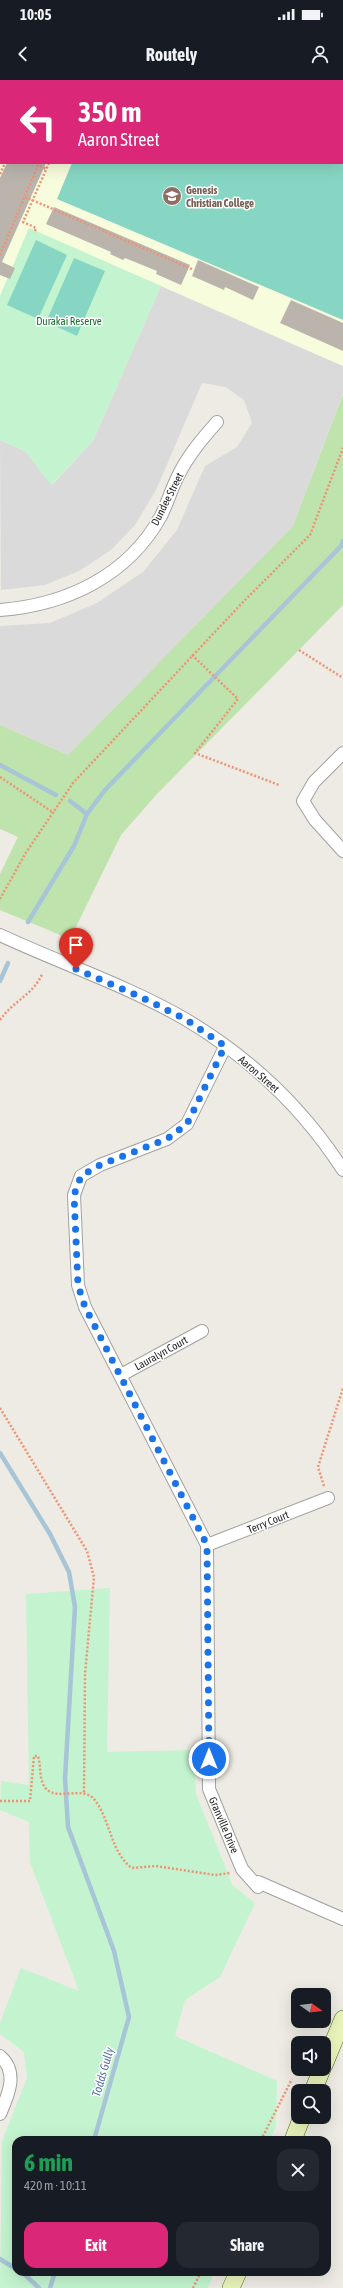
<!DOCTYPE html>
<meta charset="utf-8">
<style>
:root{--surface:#171b24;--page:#242831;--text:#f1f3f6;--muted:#9ea1a6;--accent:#db2777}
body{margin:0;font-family:"Asap Condensed",sans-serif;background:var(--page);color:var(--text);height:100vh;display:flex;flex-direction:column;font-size:15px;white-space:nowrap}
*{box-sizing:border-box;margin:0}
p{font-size:13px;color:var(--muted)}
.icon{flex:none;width:22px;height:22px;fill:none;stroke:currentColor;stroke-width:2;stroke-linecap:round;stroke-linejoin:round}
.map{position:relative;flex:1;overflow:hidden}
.drawer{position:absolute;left:12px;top:2056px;width:319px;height:140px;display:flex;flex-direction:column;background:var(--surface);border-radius:12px;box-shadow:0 4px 16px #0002}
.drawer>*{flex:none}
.hud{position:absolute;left:0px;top:0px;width:343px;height:84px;box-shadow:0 4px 16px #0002;background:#db2777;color:#fff;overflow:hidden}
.needle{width:26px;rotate:104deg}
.controls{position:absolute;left:291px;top:1908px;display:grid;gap:8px}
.controls a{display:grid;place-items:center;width:40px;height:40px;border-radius:8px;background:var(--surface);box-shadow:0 4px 16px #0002;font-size:20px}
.pin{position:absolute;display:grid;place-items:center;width:34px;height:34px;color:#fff;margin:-41px -17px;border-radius:50% 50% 50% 0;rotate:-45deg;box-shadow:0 0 4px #0007}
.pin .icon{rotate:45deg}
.me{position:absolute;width:44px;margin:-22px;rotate:0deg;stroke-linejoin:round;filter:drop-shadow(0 0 3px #0008)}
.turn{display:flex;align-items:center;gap:14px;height:84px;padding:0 12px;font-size:18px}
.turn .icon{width:52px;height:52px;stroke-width:2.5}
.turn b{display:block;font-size:28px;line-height:34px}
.round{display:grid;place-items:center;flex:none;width:42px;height:42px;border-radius:12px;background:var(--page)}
.summary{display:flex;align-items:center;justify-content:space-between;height:68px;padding:0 12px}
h1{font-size:24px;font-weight:700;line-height:30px;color:#1e9e55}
.action{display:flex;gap:8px;margin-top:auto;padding:8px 12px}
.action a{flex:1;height:46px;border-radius:12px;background:var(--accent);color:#fff;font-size:16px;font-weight:700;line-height:46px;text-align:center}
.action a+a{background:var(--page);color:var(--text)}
.status{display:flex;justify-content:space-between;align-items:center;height:28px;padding:0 20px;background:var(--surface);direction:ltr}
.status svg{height:11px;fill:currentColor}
header{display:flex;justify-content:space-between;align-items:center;height:52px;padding:0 12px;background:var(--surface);font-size:18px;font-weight:700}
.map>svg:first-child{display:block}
</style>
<div class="status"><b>10:05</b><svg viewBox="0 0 49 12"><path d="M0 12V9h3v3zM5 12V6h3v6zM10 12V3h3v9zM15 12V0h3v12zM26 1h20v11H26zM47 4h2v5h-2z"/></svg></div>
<header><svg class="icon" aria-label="back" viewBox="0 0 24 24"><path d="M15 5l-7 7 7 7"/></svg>Routely<svg class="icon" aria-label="person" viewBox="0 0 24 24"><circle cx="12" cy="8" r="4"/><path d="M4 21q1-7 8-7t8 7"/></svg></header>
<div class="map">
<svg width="343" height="2208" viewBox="0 0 343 2208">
<rect width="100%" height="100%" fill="#edebe3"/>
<path fill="#dbdada" d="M 161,206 L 343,286 L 343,313 L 293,446 L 68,675 L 0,645 L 0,546 L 50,543 L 97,523 L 143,492 L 177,450 L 205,386 L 237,367 L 252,343 L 244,320 L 226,307 L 202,303 L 156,410 L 135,445 L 111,470 L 79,491 L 45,505 L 1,510 L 0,360 L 26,372 L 52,405 L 93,361 Z"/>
<path fill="#f7fcdd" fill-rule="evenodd" d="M 0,0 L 343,0 L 343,286 L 29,148 L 0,216 ZM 1,1 L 342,1 L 342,83 L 1,83 Z"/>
<path fill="#bfe3ad" d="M 343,314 L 343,525 L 157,714 L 121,755 L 70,859 L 0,830 L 0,794 L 18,757 L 0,749 L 0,645 L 68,675 L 293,446 Z"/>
<path fill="#c3f4cf" d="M 29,148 L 161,206 L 93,361 L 51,405 L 26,372 L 0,360 L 0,216 Z
M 110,1508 L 107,1672 L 193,1670 L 196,1714 L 233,1806 L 255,1823 L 220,1897 L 185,1920 L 175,1956 L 277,2001 L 276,2046 L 270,2060 L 16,2060 L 16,2192 L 214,2192 L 208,2208 L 0,2208 L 2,2061 L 27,1998 L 24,1972 L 0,1954 L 0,1943 L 21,1888 L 79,1911 L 30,1782 L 29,1742 L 0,1730 L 1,1701 L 29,1705 L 26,1514 Z"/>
<path fill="#87d6c4" d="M 107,0 L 343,0 L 343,240 L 57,119 L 72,83 L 342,83 L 342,1 Z
M 36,160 L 67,175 L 38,239 L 7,225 Z
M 74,178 L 105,191 L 77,256 L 46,242 Z"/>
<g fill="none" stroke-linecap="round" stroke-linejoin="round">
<path stroke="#a7c5d7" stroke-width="4.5" d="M 0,685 L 56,715
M 70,721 L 87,734
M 28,842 L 74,766 L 87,734 L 105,710 L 341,466 L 343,461
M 0,901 L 8,883
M 0,1373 L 50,1454 L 69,1492 L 75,1527 L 65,1698 L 68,1747 L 114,1871 L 129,1937 L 94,2060
M 0,2179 L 16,2189
M 22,2192 L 39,2208
M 50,2208 L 55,2192"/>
</g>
<path fill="#bab4ad" d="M 7,83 L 46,83 L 2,182 L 15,188 L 10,199 L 0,195 L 0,98 Z
M 54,127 L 190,185 L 181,205 L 156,194 L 157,191 L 125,178 L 123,180 L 110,174 L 111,172 L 46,144 Z
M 198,180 L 259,207 L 253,220 L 225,207 L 224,210 L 192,196 Z
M 291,220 L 343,243 L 343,271 L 280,243 Z"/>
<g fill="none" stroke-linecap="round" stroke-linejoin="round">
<defs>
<path id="street" d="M 0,530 C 66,525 128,496 161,436 C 168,422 172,407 179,394 C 189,374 203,358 217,342
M 343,673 L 314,702 L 303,721 L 315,740 L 343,771
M 0,855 C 60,883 128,906 185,939 C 249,977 303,1028 343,1090
M 225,967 L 187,1044 L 167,1059 L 100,1085 L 81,1096 L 74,1115 L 78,1205 L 85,1227 L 207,1465 L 209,1709 L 242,1789 L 258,1807 L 258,1802 L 343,1839
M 121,1295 L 202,1251
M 207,1465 L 328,1418
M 0,1976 C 19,1992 8,2016 0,2034"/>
<path id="secondary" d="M 324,1985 L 343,1939
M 313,2011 L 322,1989
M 293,2060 L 302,2037
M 231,2208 L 238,2192"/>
</defs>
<use href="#street" stroke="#a1a1a1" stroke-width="14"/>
<use href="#secondary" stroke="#516a0e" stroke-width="18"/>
<path stroke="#ed9374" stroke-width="2.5" stroke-dasharray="2 2" stroke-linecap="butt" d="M 31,0 L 33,1
M 38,0 L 38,1
M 50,0 L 52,1
M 41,1 L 41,0
M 76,1 L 77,0
M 0,39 L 1,39
M 0,94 L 5,83
M 25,117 L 194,190
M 35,151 L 36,148 L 23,142 L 49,83
M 0,175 L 38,85 L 46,89
M 299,570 L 343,598
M 192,575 L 238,619 L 195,673 L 279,705
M 0,697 L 54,733
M 0,819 L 25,774 L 73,703 L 244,521 L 310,455 L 343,368
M 0,940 C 12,922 34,914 42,894
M 0,1328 L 87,1471 L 94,1497 L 85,1594 L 84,1713
M 324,1406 L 318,1387 L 343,1308
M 0,1721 L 30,1721 L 34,1676 L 38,1676 C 41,1685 39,1697 44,1706 C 54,1723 82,1705 94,1719 C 111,1740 110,1772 132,1788 L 156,1786 L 215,1795 L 230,1793
M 261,2060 L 292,1999
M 193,2208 L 201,2192"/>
<use href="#street" stroke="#fff" stroke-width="12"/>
<use href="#secondary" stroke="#e8f4bb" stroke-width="17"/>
</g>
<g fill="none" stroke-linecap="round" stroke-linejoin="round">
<path stroke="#1a73e8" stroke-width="7" stroke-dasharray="0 12.6" d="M 76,889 L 141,917 L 185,939 L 225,966 L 187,1044 L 167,1059 L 100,1085 L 81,1096 L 74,1115 L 78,1205 L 85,1227 L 207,1465 L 209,1679"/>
</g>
<defs>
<symbol id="school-disc" viewBox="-11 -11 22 22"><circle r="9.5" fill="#8d6e63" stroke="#fff"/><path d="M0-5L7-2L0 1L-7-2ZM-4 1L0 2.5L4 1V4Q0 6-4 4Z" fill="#fff"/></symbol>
</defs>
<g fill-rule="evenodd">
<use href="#school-disc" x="161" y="105" width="22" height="22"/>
</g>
<g text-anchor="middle" stroke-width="3" stroke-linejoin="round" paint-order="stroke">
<g font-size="11" font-weight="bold" fill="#785e54" stroke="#fff" text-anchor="start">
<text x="186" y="114">Genesis<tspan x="186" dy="13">Christian College</tspan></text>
</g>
<g font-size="11" fill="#14712a" stroke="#fff">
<text x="69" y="245">Durakai Reserve</text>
</g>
<g font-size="11" fill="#1d1d1d" stroke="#fff">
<text transform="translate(167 419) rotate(-63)" y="4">Dundee Street</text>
<text transform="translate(259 994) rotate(41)" y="4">Aaron Street</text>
<text transform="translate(161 1273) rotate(-29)" y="4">Lauralyn Court</text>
<text transform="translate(268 1442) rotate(-22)" y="4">Terry Court</text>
<text transform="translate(224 1745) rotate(67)" y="4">Granville Drive</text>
</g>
<g font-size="12" font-style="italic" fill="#526ea4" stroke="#fff">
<text transform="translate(103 1992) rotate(-74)" y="4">Todds Gully</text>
</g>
</g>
</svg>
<div class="controls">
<a><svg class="needle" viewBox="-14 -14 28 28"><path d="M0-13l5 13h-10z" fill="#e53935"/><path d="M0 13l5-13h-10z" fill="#9ea1a6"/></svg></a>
<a><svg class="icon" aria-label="sound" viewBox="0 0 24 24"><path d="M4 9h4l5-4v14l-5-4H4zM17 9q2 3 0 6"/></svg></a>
<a><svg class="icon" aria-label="search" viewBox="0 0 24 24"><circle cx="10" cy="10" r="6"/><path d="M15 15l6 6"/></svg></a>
</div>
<div class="pin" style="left:76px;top:889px;background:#d93025"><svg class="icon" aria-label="arrive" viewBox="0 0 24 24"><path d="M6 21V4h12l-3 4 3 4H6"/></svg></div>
<svg class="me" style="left:209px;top:1679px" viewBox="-20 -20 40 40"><circle r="17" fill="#1a73e8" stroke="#fff" stroke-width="3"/><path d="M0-11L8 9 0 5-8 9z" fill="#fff"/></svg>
<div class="hud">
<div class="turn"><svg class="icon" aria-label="left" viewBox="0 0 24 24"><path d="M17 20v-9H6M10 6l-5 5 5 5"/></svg><div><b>350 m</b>Aaron Street</div></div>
</div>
<section class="drawer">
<div class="summary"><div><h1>6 min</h1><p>420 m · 10:11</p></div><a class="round"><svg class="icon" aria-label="close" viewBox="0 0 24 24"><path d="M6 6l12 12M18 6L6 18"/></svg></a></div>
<div class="action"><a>Exit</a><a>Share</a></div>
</section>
</div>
